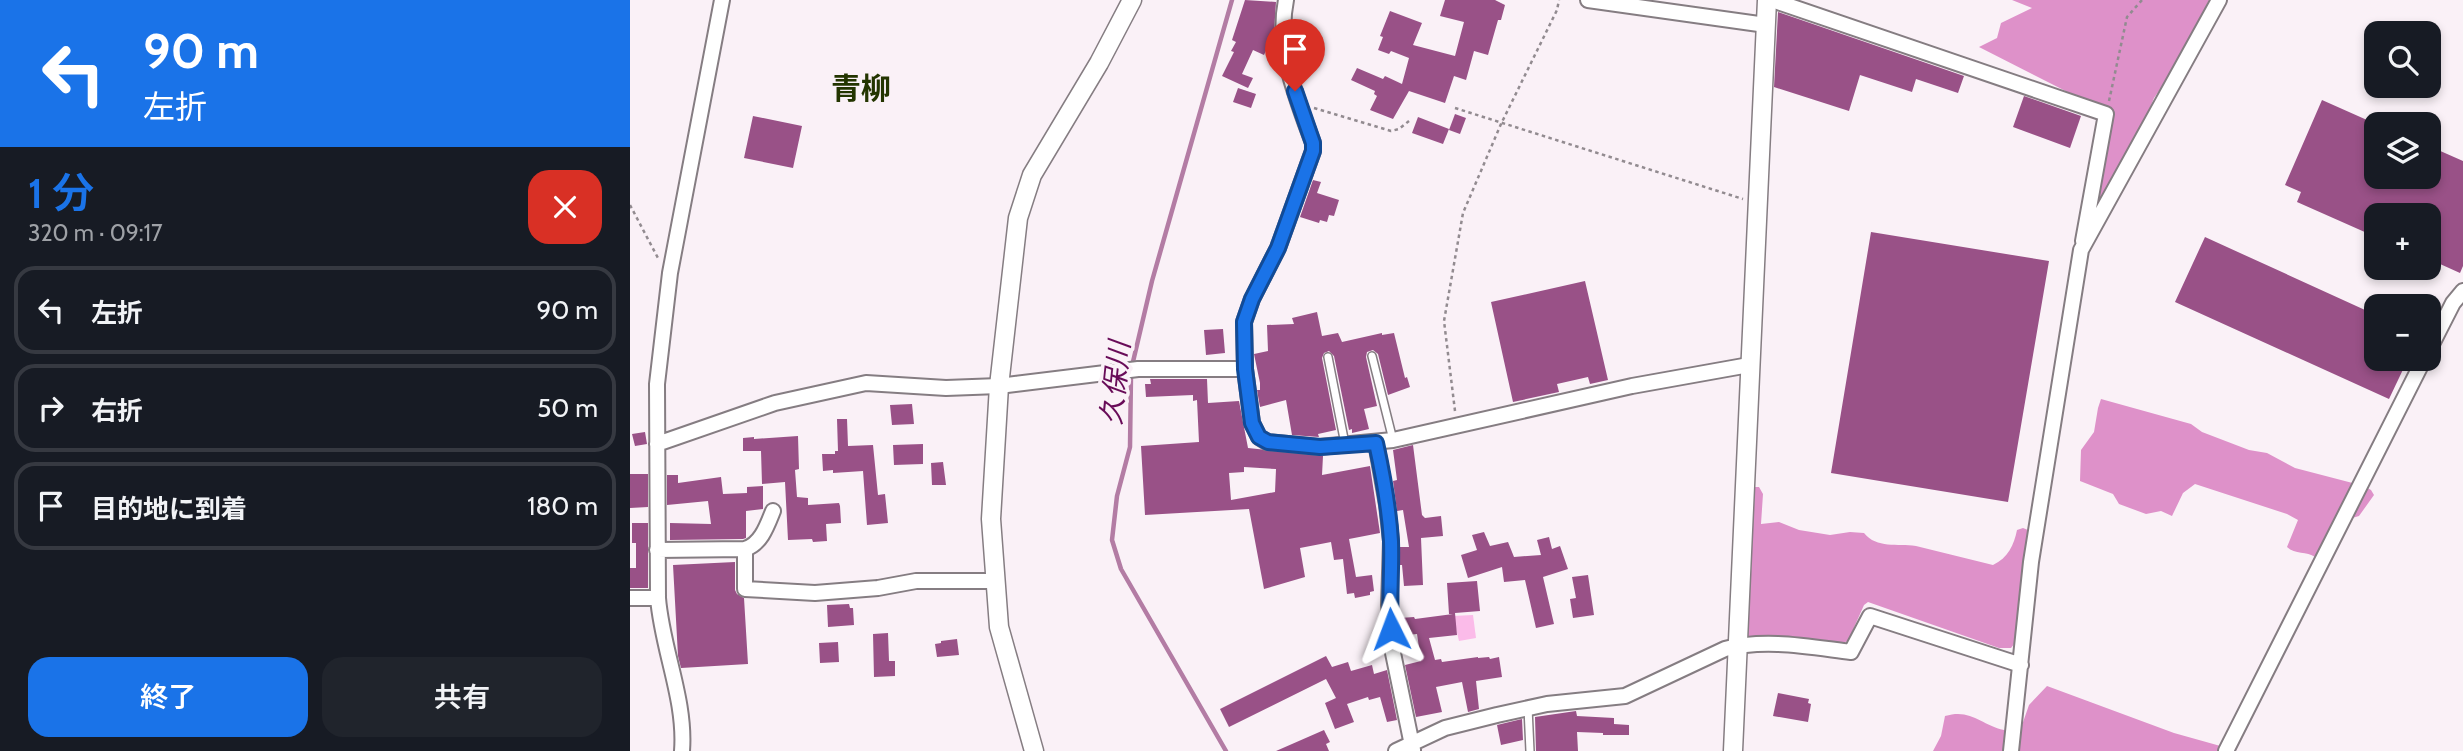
<!DOCTYPE html>
<html lang="ja">
<meta charset="utf-8">
<style>
:root{--surface:#171b24;--page:#20242c;--text:#f1f3f6;--muted:#9ea1a6;--line:#363941;--accent:#1a73e8}
body{margin:0;font-family:Cabin,"Noto Sans JP",sans-serif;background:var(--page);color:var(--text);height:100vh;display:flex;flex-direction:column;font-size:26px;white-space:nowrap}
*{box-sizing:border-box;margin:0}
p{font-size:23px;color:var(--muted)}
.icon{flex:none;width:38px;height:38px;fill:none;stroke:currentColor;stroke-width:2;stroke-linecap:round;stroke-linejoin:round}
.map{position:relative;flex:1;overflow:hidden}
.panel{display:flex;flex-direction:column;background:var(--surface);width:630px}
.panel>*{flex:none}
.banner{background:#1a73e8;color:#fff;overflow:hidden}
.buttons{position:absolute;left:1734px;top:21px;display:grid;gap:14px}
.buttons a{display:grid;place-items:center;width:77px;height:77px;border-radius:14px;background:var(--surface);box-shadow:0 4px 10px #0003;font-size:35px}
.pin{position:absolute;display:grid;place-items:center;width:60px;height:60px;color:#fff;margin:-72px -30px;border-radius:50% 50% 50% 0;rotate:-45deg;box-shadow:0 0 7px #0007}
.pin .icon{rotate:45deg}
.me{position:absolute;width:77px;margin:-38px;rotate:357deg;stroke-linejoin:round;filter:drop-shadow(0 0 5px #0008)}
.turn{display:flex;align-items:center;gap:24px;height:147px;padding:0 28px;font-size:32px}
.turn .icon{width:91px;height:91px;stroke-width:2.5}
.turn b{display:block;font-size:49px;line-height:60px}
.round{display:grid;place-items:center;flex:none;width:74px;height:74px;border-radius:21px;background:var(--page)}
.overview{display:flex;align-items:center;justify-content:space-between;height:119px;padding:0 28px}
h1{font-size:42px;font-weight:600;line-height:52px;color:var(--accent)}
.primary-button{display:flex;gap:14px;margin-top:auto;padding:14px 28px}
.primary-button a{flex:1;height:80px;border-radius:21px;background:var(--accent);color:#fff;font-size:28px;font-weight:600;line-height:80px;text-align:center}
.primary-button a+a{background:var(--page);color:var(--text)}
ul{padding:0;list-style:none}
li{display:flex;align-items:center;gap:21px;height:88px;margin:0 14px 10px;padding:0 14px;border:4px solid var(--line);border-radius:21px}
li div{flex:1}
li b{display:block;font-size:26px}
li em{font-style:normal}
main{display:flex;flex:1;min-height:0}
.map>svg:first-child{display:block}
</style>
<main>
<section class="panel">
<div class="banner">
<div class="turn"><svg class="icon" aria-label="left" viewBox="0 0 24 24"><path d="M17 20v-9H6M10 6l-5 5 5 5"/></svg><div><b>90 m</b>左折</div></div>
</div>
<div class="overview"><div><h1>1 分</h1><p>320 m · 09:17</p></div><a class="round" style="background:#d93025;color:#fff"><svg class="icon" aria-label="close" viewBox="0 0 24 24"><path d="M6 6l12 12M18 6L6 18"/></svg></a></div>
<ul>
<li><svg class="icon" aria-label="left" viewBox="0 0 24 24"><path d="M17 20v-9H6M10 6l-5 5 5 5"/></svg><div><b>左折</b></div><em>90 m</em></li>
<li><svg class="icon" aria-label="right" viewBox="0 0 24 24"><path d="M7 20v-9h11M14 6l5 5-5 5"/></svg><div><b>右折</b></div><em>50 m</em></li>
<li><svg class="icon" aria-label="arrive" viewBox="0 0 24 24"><path d="M6 21V4h12l-3 4 3 4H6"/></svg><div><b>目的地に到着</b></div><em>180 m</em></li>
</ul>
<div class="primary-button"><a>終了</a><a>共有</a></div>
</section>
<div class="map">
<svg width="1833" height="751" viewBox="0 0 1833 751">
<rect width="100%" height="100%" fill="#faf1f7"/>
<path fill="#fbbbe9" d="M 843,615 L 846,638 L 829,641 L 823,616 Z"/>
<path fill="#de91c9" d="M 1382,0 L 1579,0 L 1551,59 L 1524,98 L 1506,142 L 1491,163 L 1465,213 L 1459,216 L 1481,114 L 1349,47 L 1367,38 L 1371,23 L 1402,8 Z
M 1471,399 L 1561,424 L 1572,432 L 1619,450 L 1637,453 L 1665,468 L 1734,486 L 1741,490 L 1744,495 L 1729,516 L 1722,518 L 1702,560 L 1696,567 L 1694,575 L 1691,577 L 1685,557 C 1677,551 1665,555 1657,547 L 1668,520 L 1657,514 L 1565,484 L 1553,493 L 1542,516 L 1531,511 L 1516,514 L 1489,504 L 1483,494 L 1450,481 L 1451,450 L 1464,432 L 1468,408 Z
M 1123,487 L 1129,487 L 1133,494 L 1131,524 L 1149,522 L 1169,530 L 1200,535 L 1220,532 L 1234,533 C 1247,549 1267,543 1286,546 L 1363,565 C 1378,558 1384,545 1387,530 L 1393,528 L 1398,530 L 1399,539 L 1385,643 L 1381,648 L 1369,648 L 1238,602 L 1234,605 L 1218,641 L 1210,644 L 1118,639 C 1115,614 1120,596 1121,572 C 1123,544 1121,516 1123,487 Z
M 1417,686 L 1544,733 L 1594,747 L 1592,751 L 1303,751 L 1311,736 L 1315,716 C 1341,708 1351,725 1374,730 C 1379,731 1386,729 1391,728 L 1399,705 Z"/>
<g fill="none" stroke-linecap="round" stroke-linejoin="round">
<path stroke="#b37ca4" stroke-width="4.5" d="M 502,366 L 522,281 L 602,0
M 501,374 L 500,447 L 487,496 L 482,540 L 491,569 L 596,751"/>
</g>
<path fill="#995187" fill-rule="evenodd" d="M 615,0 L 646,2 L 644,33 L 634,55 L 623,50 L 612,74 L 623,78 L 618,88 L 592,76 L 604,52 L 601,51 L 606,42 L 602,40 Z
M 815,0 L 865,0 L 875,5 L 871,20 L 868,20 L 858,55 L 844,51 L 836,80 L 824,76 L 815,103 L 779,91 L 763,119 L 740,110 L 747,96 L 744,94 L 745,91 L 721,80 L 727,68 L 753,79 L 755,76 L 772,84 L 779,58 L 761,51 L 759,54 L 748,50 L 753,37 L 750,36 L 760,11 L 792,23 L 783,45 L 825,56 L 834,22 L 810,16 Z
M 1148,12 L 1334,76 L 1328,93 L 1286,79 L 1282,92 L 1230,75 L 1219,111 L 1144,87 Z
M 608,88 L 626,94 L 621,108 L 603,102 Z
M 1394,96 L 1451,116 L 1440,148 L 1383,127 Z
M 1692,100 L 1746,124 L 1746,177 L 1799,177 L 1799,146 L 1833,161 L 1833,266 L 1830,273 L 1799,259 L 1799,215 L 1746,215 L 1746,237 L 1667,202 L 1671,192 L 1655,185 Z
M 825,114 L 836,118 L 830,134 L 819,130 Z
M 123,116 L 172,126 L 163,168 L 114,158 Z
M 788,117 L 819,129 L 813,144 L 782,133 Z
M 683,180 L 691,182 L 687,193 L 709,200 L 704,216 L 699,215 L 697,222 L 690,220 L 689,223 L 670,217 Z
M 1241,232 L 1419,261 L 1378,502 L 1201,473 Z
M 1575,237 L 1746,315 L 1746,359 L 1778,359 L 1759,399 L 1545,302 Z
M 955,281 L 978,380 L 960,384 L 958,377 L 927,384 L 929,392 L 883,402 L 861,302 Z
M 687,312 L 692,336 L 708,333 L 712,342 L 752,333 L 752,335 L 764,333 L 775,378 L 777,377 L 780,387 L 758,395 L 748,354 L 743,350 L 737,352 L 736,357 L 747,406 L 734,409 L 739,429 L 722,433 L 722,429 L 719,430 L 704,356 L 699,351 L 694,353 L 692,358 L 706,430 L 688,434 L 689,437 L 662,435 L 656,400 L 630,407 L 627,390 L 630,390 L 630,383 L 624,354 L 638,351 L 637,325 L 664,324 L 662,318 Z
M 593,329 L 595,353 L 576,355 L 574,330 Z
M 520,379 L 577,379 L 578,403 L 609,401 L 618,448 L 693,456 L 692,475 L 740,466 L 750,533 L 719,539 L 726,577 L 742,575 L 744,591 L 740,592 L 740,595 L 725,598 L 724,593 L 717,594 L 713,559 L 704,560 L 701,542 L 670,548 L 675,577 L 634,589 L 619,509 L 515,515 L 511,446 L 569,442 L 567,400 L 563,401 L 563,395 L 516,397 L 515,384 L 521,384 ZM 614,467 L 646,469 L 645,492 L 601,500 L 599,473 L 614,472 Z
M 282,404 L 284,424 L 262,425 L 260,405 Z
M 207,419 L 217,419 L 218,446 L 243,445 L 248,495 L 255,494 L 258,523 L 237,525 L 233,471 L 203,473 L 203,470 L 193,471 L 192,454 L 205,454 L 205,451 L 208,451 Z
M 15,432 L 17,444 L 5,446 L 2,434 Z
M 168,436 L 169,469 L 165,470 L 167,497 L 178,498 L 178,505 L 209,503 L 210,506 L 211,523 L 196,524 L 197,541 L 183,542 L 182,539 L 158,540 L 155,482 L 132,484 L 131,451 L 113,451 L 113,438 L 124,437 L 124,439 Z
M 293,444 L 293,464 L 264,465 L 263,445 Z
M 783,445 L 792,515 L 795,518 L 811,516 L 813,536 L 791,538 L 793,585 L 774,586 L 772,565 L 770,565 L 770,547 L 779,547 L 773,510 L 767,511 L 763,481 L 767,480 L 763,450 Z
M 313,462 L 316,485 L 302,485 L 301,463 Z
M 0,474 L 18,474 L 18,507 L 0,508 Z
M 37,475 L 48,475 L 48,483 L 91,477 L 93,494 L 117,493 L 117,487 L 133,486 L 133,509 L 116,511 L 116,538 L 113,539 L 40,540 L 40,523 L 81,524 L 78,501 L 37,505 Z
M 2,523 L 18,523 L 18,588 L 0,588 L 0,568 L 6,568 L 6,543 L 2,543 Z
M 854,532 L 860,546 L 878,542 L 884,557 L 911,555 L 907,540 L 919,537 L 922,549 L 930,546 L 938,569 L 913,577 L 924,624 L 906,628 L 895,580 L 874,582 L 872,567 L 838,578 L 831,555 L 847,550 L 842,535 Z
M 105,562 L 105,590 L 107,594 L 114,598 L 118,664 L 51,668 L 48,656 L 43,565 Z
M 958,575 L 964,615 L 943,618 L 940,599 L 946,598 L 942,577 Z
M 847,581 L 850,611 L 825,613 L 827,635 L 799,638 L 805,660 L 811,659 L 812,662 L 848,657 L 848,658 L 859,657 L 860,659 L 869,657 L 872,677 L 846,681 L 849,709 L 838,712 L 832,682 L 806,687 L 812,712 L 786,717 L 775,665 L 791,661 L 787,634 L 778,635 L 778,632 L 773,633 L 770,618 L 784,617 L 785,619 L 823,614 L 819,614 L 817,583 Z
M 219,604 L 220,608 L 223,608 L 224,625 L 198,627 L 197,605 Z
M 258,633 L 259,661 L 265,661 L 265,676 L 244,677 L 243,634 Z
M 327,639 L 329,655 L 307,657 L 305,644 L 311,643 L 311,641 Z
M 208,642 L 209,662 L 190,663 L 189,643 Z
M 696,656 L 702,667 L 718,662 L 721,671 L 742,665 L 744,674 L 757,670 L 767,720 L 757,722 L 750,697 L 739,700 L 738,697 L 717,704 L 724,722 L 705,729 L 695,703 L 706,698 L 696,679 L 599,727 L 590,709 Z
M 1148,693 L 1179,699 L 1178,703 L 1181,704 L 1178,722 L 1143,716 Z
M 946,711 L 947,716 L 984,718 L 984,724 L 999,725 L 999,735 L 973,735 L 973,733 L 947,732 L 948,751 L 906,751 L 905,717 Z
M 892,719 L 893,740 L 871,745 L 867,725 Z
M 694,730 L 700,742 L 696,744 L 699,751 L 646,751 Z"/>
<g fill="none" stroke-linecap="round" stroke-linejoin="round">
<defs>
<path id="service" d="M 742,356 L 763,440
M 698,357 L 715,444
M 898,708 L 900,751"/>
<path id="minor" d="M 656,0 C 646,49 666,97 683,143 L 683,151 L 648,248 L 622,299 L 614,322 L 615,369 L 622,423 L 629,437 L 637,442 L 689,447 L 763,440 L 1002,386 L 1119,365
M 958,0 L 1136,25
M 1142,0 L 1476,114 L 1453,241
M 1799,350 L 1823,303 L 1833,291
M 746,443 L 757,505 L 761,541 L 759,605 L 763,653 L 783,750
M 27,444 L 145,403 L 236,383 L 316,388 L 369,386 L 508,369 L 615,369
M 115,549 L 115,589 L 185,593 L 248,588 L 286,581 L 364,581
M 27,550 L 115,549 C 131,544 137,526 143,511
M 0,598 L 28,598
M 52,751 C 56,700 32,649 28,598 L 27,384 L 40,273 L 92,0
M 766,751 L 815,728 L 867,715 L 917,704 L 995,696 L 1095,649 C 1135,638 1180,647 1221,652 L 1240,616 L 1391,665
M 1381,751 L 1401,562 L 1451,250 L 1589,0
M 1596,751 L 1794,359"/>
<path id="tertiary" d="M 404,751 L 369,627 L 361,519 L 369,386 L 388,218 L 402,175 L 469,63 L 502,0
M 1103,751 L 1137,0"/>
</defs>
<use href="#service" stroke="#857d82" stroke-width="10"/>
<use href="#minor" stroke="#857d82" stroke-width="18"/>
<use href="#tertiary" stroke="#857d82" stroke-width="21"/>
<path stroke="#928b90" stroke-width="2.5" stroke-dasharray="3.5 3.5" stroke-linecap="butt" d="M 1479,101 L 1497,17 L 1512,0
M 684,108 L 761,131 L 769,129 L 779,121
M 825,108 L 1113,199
M 0,205 L 29,260
M 825,411 L 814,321 L 833,213 L 871,124 L 927,10 L 929,0"/>
<use href="#service" stroke="#fff" stroke-width="7"/>
<use href="#minor" stroke="#fff" stroke-width="14"/>
<use href="#tertiary" stroke="#fff" stroke-width="18"/>
</g>
<g fill="none" stroke-linecap="round" stroke-linejoin="round">
<defs>
<path id="route" d="M 665,91 L 683,143 L 683,151 L 648,248 L 622,299 L 614,322 L 615,369 L 622,423 L 629,437 L 638,442 L 690,447 L 746,443 C 753,475 759,508 761,541 C 762,570 759,599 761,629"/>
</defs>
<use href="#route" stroke="#114b97" stroke-width="18"/>
<use href="#route" stroke="#1a73e8" stroke-width="12"/>
</g>
<g text-anchor="middle" stroke-width="7" stroke-linejoin="round" paint-order="stroke">
<g font-size="28" font-style="italic" fill="#680b58" stroke="#faf1f7">
<text transform="translate(485 383) rotate(-84)" y="10">久保川</text>
</g>
<g font-size="30" font-weight="bold" fill="#233500" stroke="#faf1f7">
<text x="231" y="99">青柳</text>
</g>
</g>
</svg>
<div class="buttons">
<a><svg class="icon" aria-label="search" viewBox="0 0 24 24"><circle cx="10" cy="10" r="6"/><path d="M15 15l6 6"/></svg></a>
<a><svg class="icon" aria-label="layers" viewBox="0 0 24 24"><path d="M12 4l9 5-9 5-9-5zM3 14l9 5 9-5"/></svg></a>
<a>+</a>
<a>−</a>
</div>
<div class="pin" style="left:665px;top:91px;background:#d93025"><svg class="icon" aria-label="arrive" viewBox="0 0 24 24"><path d="M6 21V4h12l-3 4 3 4H6"/></svg></div>
<svg class="me" style="left:761px;top:629px" viewBox="-20 -20 40 40"><path d="M0-17L14 15 0 8-14 15z" fill="#1a73e8" stroke="#fff" stroke-width="4"/></svg>
</div>
</main>
